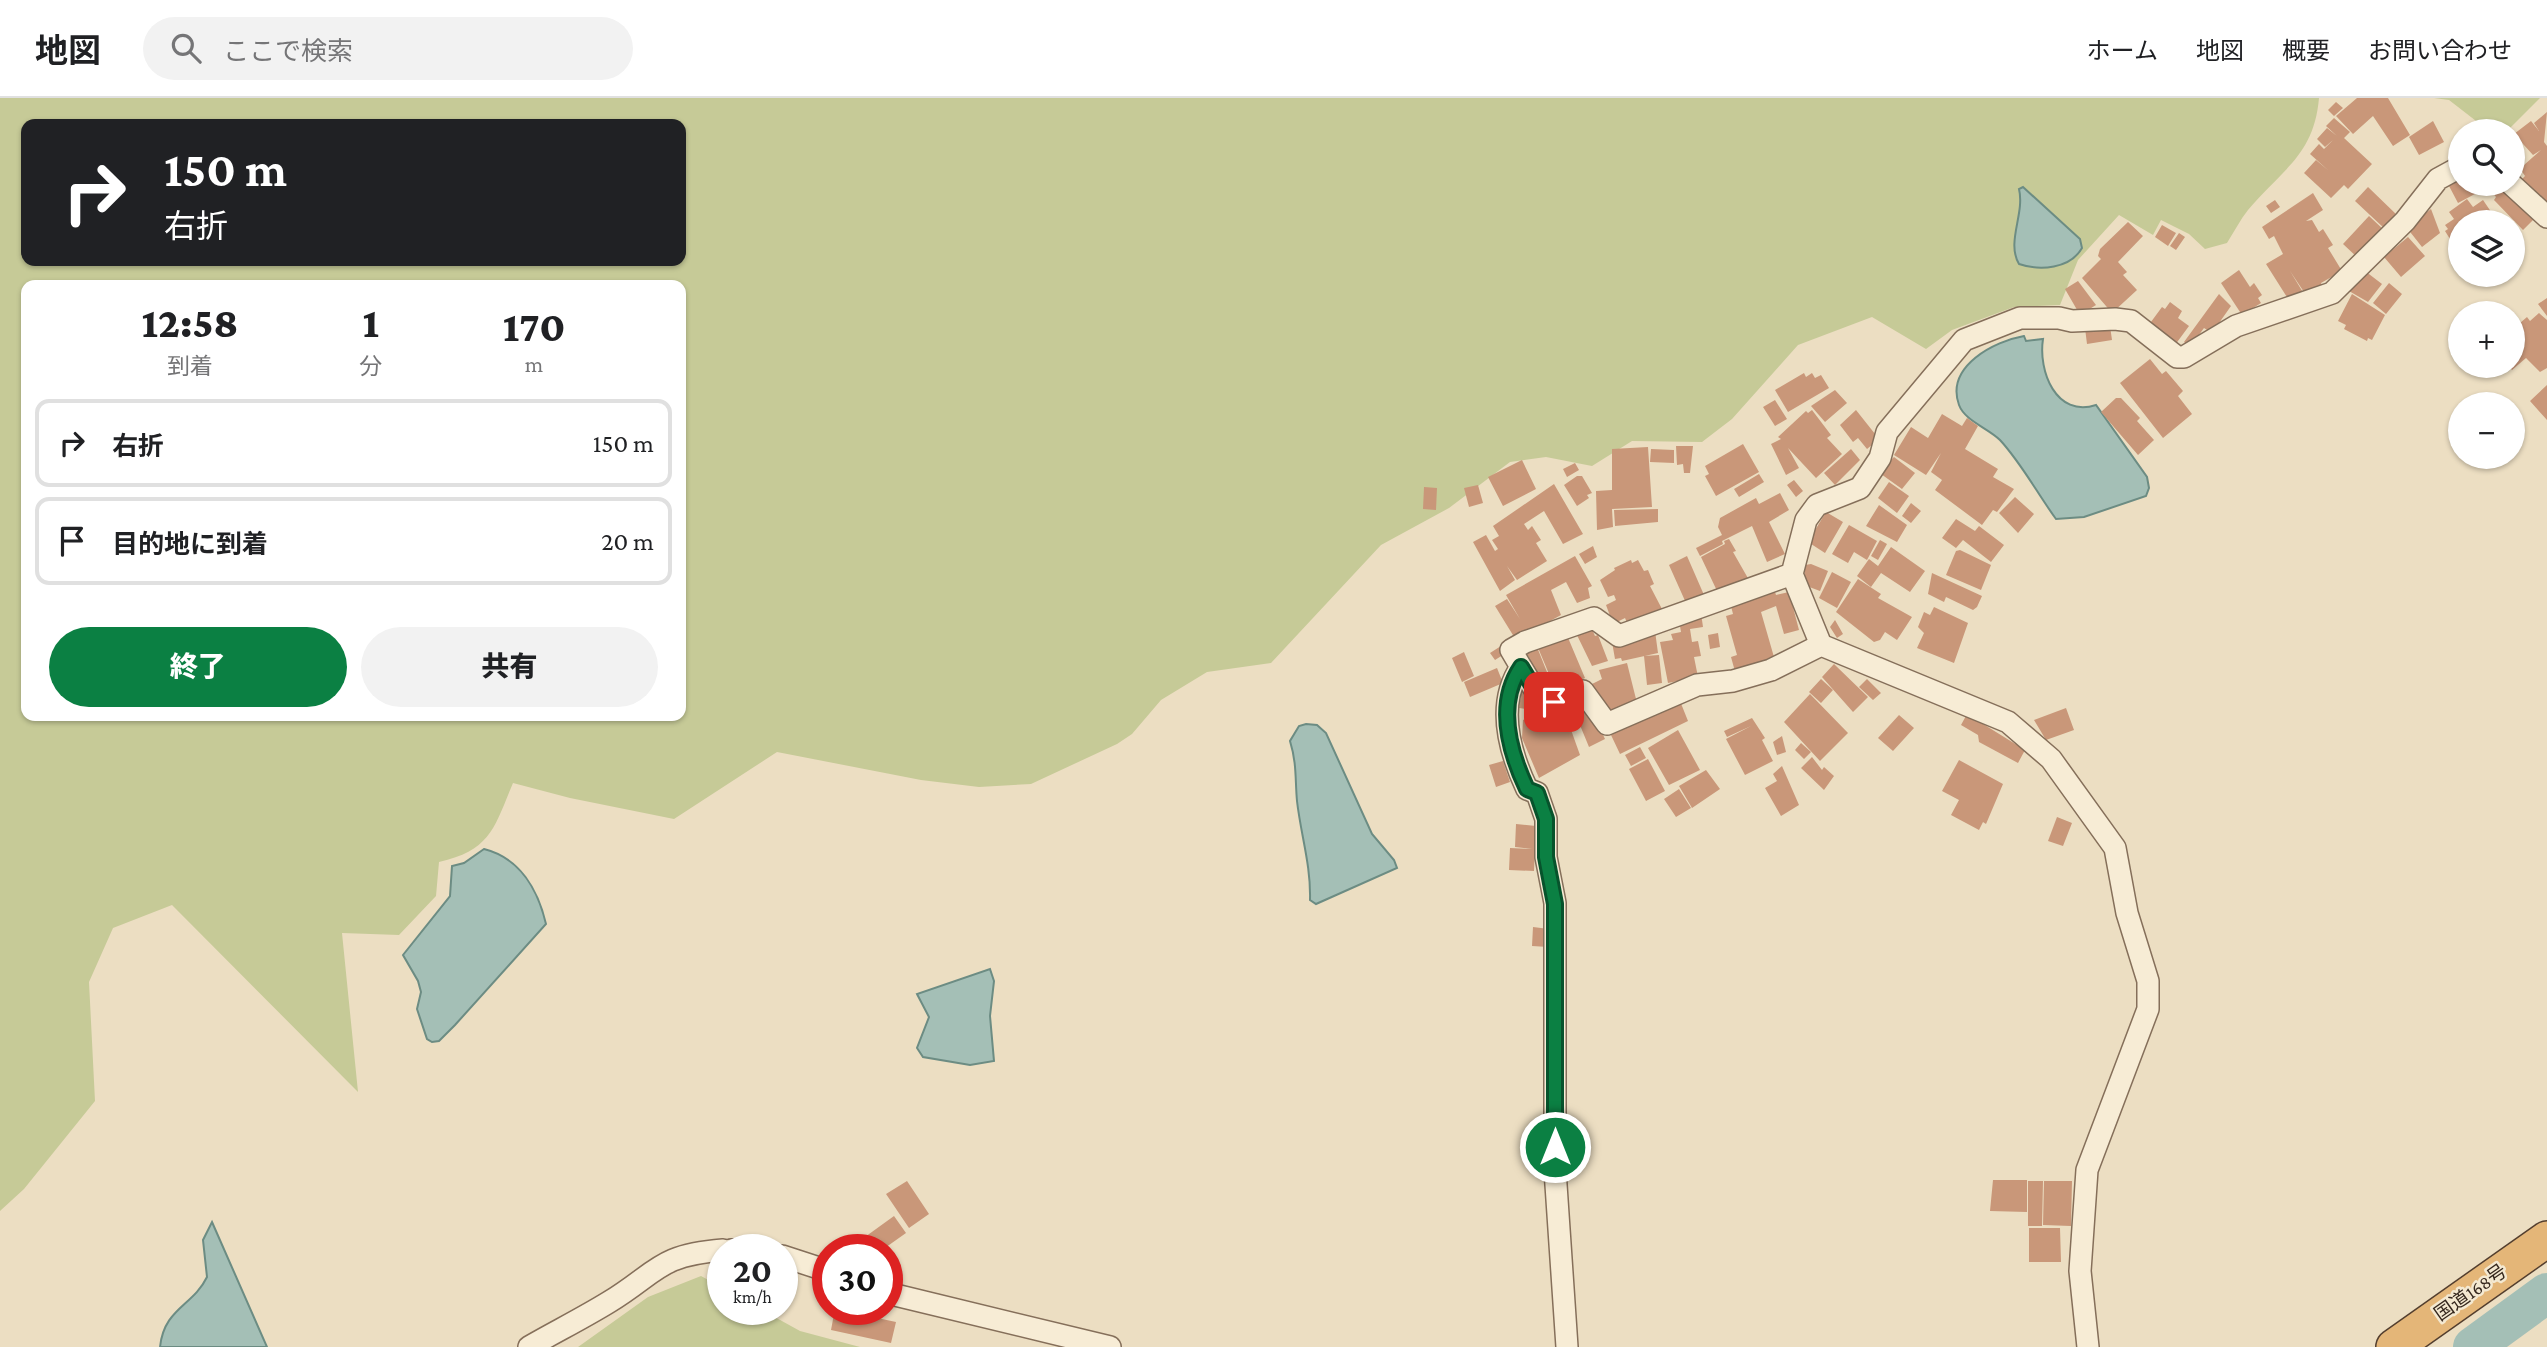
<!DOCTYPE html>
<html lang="ja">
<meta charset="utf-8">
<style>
:root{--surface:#fff;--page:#f2f2f2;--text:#202124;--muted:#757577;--line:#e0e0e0;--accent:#0b8043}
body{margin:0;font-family:"Crimson Pro","Noto Sans JP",serif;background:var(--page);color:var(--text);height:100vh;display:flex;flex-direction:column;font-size:26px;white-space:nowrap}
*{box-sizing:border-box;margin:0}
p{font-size:23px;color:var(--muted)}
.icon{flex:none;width:38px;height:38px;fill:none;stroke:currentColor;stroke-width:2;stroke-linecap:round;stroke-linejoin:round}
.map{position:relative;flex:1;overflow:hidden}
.drawer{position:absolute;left:21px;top:182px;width:665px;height:441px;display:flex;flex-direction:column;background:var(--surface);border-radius:14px;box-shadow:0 2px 5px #0004}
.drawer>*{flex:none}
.guide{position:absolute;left:21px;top:21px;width:665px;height:147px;border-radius:14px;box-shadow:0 2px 5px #0004;background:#202124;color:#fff;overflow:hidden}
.fabs{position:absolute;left:2448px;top:21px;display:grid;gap:14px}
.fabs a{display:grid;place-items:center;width:77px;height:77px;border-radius:50%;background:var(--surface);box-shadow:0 2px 5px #0004;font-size:35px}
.speed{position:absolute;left:707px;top:1136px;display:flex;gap:14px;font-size:35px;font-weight:700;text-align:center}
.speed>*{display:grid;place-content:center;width:91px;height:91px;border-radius:50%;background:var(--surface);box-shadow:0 2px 5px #0004;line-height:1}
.speed small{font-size:18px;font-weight:400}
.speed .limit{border:10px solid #d22;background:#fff;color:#111}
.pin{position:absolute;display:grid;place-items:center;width:60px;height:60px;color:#fff;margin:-30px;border-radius:14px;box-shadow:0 4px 10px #0006}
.me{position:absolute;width:77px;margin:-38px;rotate:0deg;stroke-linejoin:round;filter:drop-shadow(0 0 5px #0008)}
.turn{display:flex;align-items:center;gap:24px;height:147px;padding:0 28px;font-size:32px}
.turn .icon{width:91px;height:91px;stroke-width:2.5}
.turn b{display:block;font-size:49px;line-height:60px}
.eta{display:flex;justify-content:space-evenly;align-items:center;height:119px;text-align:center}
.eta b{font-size:42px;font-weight:800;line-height:49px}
.primary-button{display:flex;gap:14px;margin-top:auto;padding:14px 28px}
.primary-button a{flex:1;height:80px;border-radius:42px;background:var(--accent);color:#fff;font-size:28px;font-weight:800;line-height:80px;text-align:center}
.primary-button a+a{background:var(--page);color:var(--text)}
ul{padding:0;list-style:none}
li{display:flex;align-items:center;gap:21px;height:88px;margin:0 14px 10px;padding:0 14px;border:4px solid var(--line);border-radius:14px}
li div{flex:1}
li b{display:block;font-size:26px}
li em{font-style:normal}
header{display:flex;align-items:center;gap:42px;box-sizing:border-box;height:98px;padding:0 35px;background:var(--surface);border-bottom:2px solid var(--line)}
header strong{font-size:33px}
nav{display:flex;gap:38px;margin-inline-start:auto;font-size:24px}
.search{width:490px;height:63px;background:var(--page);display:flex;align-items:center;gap:18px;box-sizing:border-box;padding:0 24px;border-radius:38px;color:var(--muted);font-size:26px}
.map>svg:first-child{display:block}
</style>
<header>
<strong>地図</strong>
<div class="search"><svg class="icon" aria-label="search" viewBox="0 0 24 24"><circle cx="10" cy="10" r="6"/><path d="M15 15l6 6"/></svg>ここで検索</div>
<nav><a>ホーム</a><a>地図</a><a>概要</a><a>お問い合わせ</a></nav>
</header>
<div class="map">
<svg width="2547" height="1249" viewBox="0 0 2547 1249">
<rect width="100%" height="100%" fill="#ecdec2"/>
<path fill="#c6ca97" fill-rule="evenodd" d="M 0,0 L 2319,0 C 2314,58 2281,72 2248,112 C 2240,122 2234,134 2227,145 L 2205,151 L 2189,136 L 2161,122 L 2153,137 L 2119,117 L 2078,162 L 2060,207 L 2014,209 L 1952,232 L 1926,251 L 1872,219 L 1798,247 L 1732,321 L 1702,344 L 1632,343 L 1592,368 L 1546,359 L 1510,364 L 1449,410 L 1381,447 L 1271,565 L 1207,574 L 1161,602 L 1132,636 L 1117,646 L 1031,686 L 979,689 L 921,682 L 777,654 L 674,721 L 570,700 L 513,685 C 494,730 491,752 439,764 L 436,798 L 399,837 L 342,835 L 358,994 L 172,807 L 113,830 L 89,884 L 95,1003 L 24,1091 L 0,1113 ZM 26,26 L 681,26 L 681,163 L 26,163 ZM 26,187 L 681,187 L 681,618 L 26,618 Z
M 2434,0 L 2540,0 L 2507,33 L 2489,33 L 2449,2 Z
M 701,1178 L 723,1190 L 723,1211 L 760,1211 L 800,1233 L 860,1249 L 578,1249 L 648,1199 Z"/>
<path fill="#a4bfb6" stroke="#6c8c83" stroke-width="2" d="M 2023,89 L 2080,141 L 2082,150 C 2070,171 2040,173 2019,166 C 2006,144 2025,116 2019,91 Z
M 2024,238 L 2026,243 L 2043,241 C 2038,273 2056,320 2096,307 L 2147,379 L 2149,390 L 2146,398 L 2084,419 L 2056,421 C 2037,395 2022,366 2000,342 C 1988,330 1965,323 1959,307 C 1945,268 1995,243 2024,238 Z
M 1306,626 L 1317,627 L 1326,635 L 1372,736 L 1394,762 L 1397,770 L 1316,806 L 1310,802 C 1311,767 1301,738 1297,703 C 1295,681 1297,666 1290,643 L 1299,628 Z
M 484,751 C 520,760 538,792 546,826 L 455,927 L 439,943 L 432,944 L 427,941 L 417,911 L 421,894 L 418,883 L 403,857 L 450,798 L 452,768 L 464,765 Z
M 990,871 L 994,883 L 990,918 L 994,963 L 970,967 L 923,959 L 917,950 L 929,919 L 917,896 Z
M 212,1124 L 267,1249 L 160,1249 C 164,1210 193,1208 207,1179 L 203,1142 Z"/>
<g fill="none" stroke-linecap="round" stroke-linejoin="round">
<path stroke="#a4bfb6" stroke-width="40" d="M 2473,1249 L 2547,1195"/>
</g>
<path fill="#c99779" d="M 2357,0 L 2388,0 L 2410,37 L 2393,48 L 2373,18 L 2353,36 L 2336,18 Z
M 2336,4 L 2343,10 L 2334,18 L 2328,12 Z
M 2547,14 L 2544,44 L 2547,48 L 2547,107 L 2519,84 L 2525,78 L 2521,72 L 2524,67 L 2541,52 L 2533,57 L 2514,36 L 2531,23 L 2539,33 L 2534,25 Z
M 2334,20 L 2350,34 L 2344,40 L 2372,66 L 2348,91 L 2344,87 L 2331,100 L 2304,75 L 2316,62 L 2329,73 L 2310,56 L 2319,46 L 2324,51 L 2333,42 L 2325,49 L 2317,41 L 2327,30 L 2337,38 L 2326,28 Z
M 2433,23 L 2444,44 L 2419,57 L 2409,39 Z
M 2460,79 L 2460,86 L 2505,86 L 2537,118 L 2523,132 L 2494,102 L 2496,99 L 2488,89 L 2458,105 L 2448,86 Z
M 2368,89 L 2398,118 L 2385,131 L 2355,103 Z
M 2313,95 L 2323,112 L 2306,123 L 2312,122 L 2319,134 L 2323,131 L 2333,147 L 2328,150 L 2342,173 L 2321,185 L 2323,190 L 2306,197 L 2290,173 L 2304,196 L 2290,204 L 2266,166 L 2283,156 L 2274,138 L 2269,141 L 2262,129 Z
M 2467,101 L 2473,109 L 2483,102 L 2498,124 L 2460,124 L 2460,157 L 2445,133 L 2448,131 L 2445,127 L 2454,121 L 2449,114 Z
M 2275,102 L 2280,109 L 2271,115 L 2266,108 Z
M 2431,111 L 2440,135 L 2422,149 L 2407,130 Z
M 2369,118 L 2384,132 L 2358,160 L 2343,146 Z
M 2128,124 L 2143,138 L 2118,164 L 2127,174 L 2123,177 L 2137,192 L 2112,215 L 2082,180 L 2101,161 L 2098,158 L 2100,151 Z
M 2162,127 L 2176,135 L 2168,148 L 2155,139 Z
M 2179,135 L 2185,139 L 2176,152 L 2170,148 Z
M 2408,139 L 2425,158 L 2401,179 L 2384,159 Z
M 2239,172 L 2250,189 L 2254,185 L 2262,197 L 2258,200 L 2261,205 L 2242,217 L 2221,185 Z
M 2365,173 L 2382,186 L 2368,204 L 2349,193 Z
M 2078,183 L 2096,207 L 2080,217 L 2065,191 Z
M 2389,185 L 2402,196 L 2386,216 L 2373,205 Z
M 2219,196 L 2231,208 L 2212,235 L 2204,230 L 2190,249 L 2184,244 Z
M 2352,196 L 2385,217 L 2372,242 L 2368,240 L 2367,243 L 2344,231 L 2346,227 L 2338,223 Z
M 2547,200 L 2547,218 L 2538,206 Z
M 2170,204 L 2182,213 L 2178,220 L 2189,228 L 2175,247 L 2148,228 L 2162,209 L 2165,211 Z
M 2539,215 L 2547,222 L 2547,270 L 2540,274 L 2526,260 L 2512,272 L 2509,268 L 2513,268 L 2513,241 L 2520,244 L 2513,231 L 2527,219 L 2530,223 Z
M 2110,228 L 2112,242 L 2087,246 L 2085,230 Z
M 2150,261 L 2162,276 L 2166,273 L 2183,293 L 2178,298 L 2192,316 L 2163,340 L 2120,285 Z
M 1804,275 L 1806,279 L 1812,275 L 1815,280 L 1821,277 L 1829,290 L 1788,314 L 1775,292 Z
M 2547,287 L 2547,322 L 2530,303 Z
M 1835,292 L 1847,305 L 1825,324 L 1811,308 Z
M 2116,300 L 2121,300 L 2140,320 L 2137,323 L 2154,342 L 2138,357 L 2101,314 Z
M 1775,302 L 1787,321 L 1775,328 L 1763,309 Z
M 1812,312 L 1831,337 L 1827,340 L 1842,356 L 1816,380 L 1788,350 L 1799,370 L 1786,377 L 1771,346 L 1781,341 L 1778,339 L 1806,313 L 1808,315 Z
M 1856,312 L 1879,341 L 1867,351 L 1858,340 L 1853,344 L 1840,327 Z
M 1942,316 L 1962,328 L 1967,320 L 1978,328 L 1965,351 L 1998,371 L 1993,379 L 2014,391 L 1997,414 L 1993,412 L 1982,427 L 1935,392 L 1942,382 L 1931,374 L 1941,355 L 1926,377 L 1894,357 L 1911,329 L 1928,340 Z
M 1743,346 L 1759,374 L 1716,398 L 1705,378 L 1709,376 L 1705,368 Z
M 1676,348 L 1693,348 L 1690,375 L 1684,375 L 1683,366 L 1677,367 Z
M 1648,349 L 1652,409 L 1612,411 L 1613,429 L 1597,432 L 1596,393 L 1612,392 L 1612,351 Z
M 1651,351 L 1674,352 L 1674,365 L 1650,364 Z
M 1851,351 L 1860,362 L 1835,387 L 1824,375 Z
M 1894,359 L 1915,375 L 1902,391 L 1881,376 L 1887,361 L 1890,363 Z
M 1522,362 L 1536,391 L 1503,408 L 1488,379 Z
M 1575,365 L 1579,372 L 1567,379 L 1563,371 Z
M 1759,376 L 1764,384 L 1739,399 L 1734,391 Z
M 1577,378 L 1582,378 L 1592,395 L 1587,397 L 1589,400 L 1577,408 L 1564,387 Z
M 1794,382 L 1803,393 L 1796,399 L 1787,387 Z
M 1889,384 L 1909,398 L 1897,415 L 1878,400 Z
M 1554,386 L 1583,436 L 1563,446 L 1544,413 L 1524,426 L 1528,432 L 1532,428 L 1541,442 L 1536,445 L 1547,463 L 1517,482 L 1507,468 L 1515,482 L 1500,493 L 1473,444 L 1486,437 L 1495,453 L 1498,451 L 1492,442 L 1499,438 L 1493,428 Z
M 1478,387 L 1483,405 L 1469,409 L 1464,390 Z
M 1424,389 L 1437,390 L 1436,412 L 1423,411 Z
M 1780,395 L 1789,412 L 1769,424 L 1785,456 L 1767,464 L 1752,428 L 1722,443 L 1723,446 L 1700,458 L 1696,450 L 1722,437 L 1718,429 L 1720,420 L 1756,400 L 1759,406 Z
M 2015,399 L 2034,416 L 2018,435 L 1999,415 Z
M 1911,405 L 1921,413 L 1911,425 L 1902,418 Z
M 1879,407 L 1907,427 L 1897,444 L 1866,428 Z
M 1658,411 L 1658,424 L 1615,428 L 1614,412 Z
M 1826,414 L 1843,424 L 1825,455 L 1808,444 Z
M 1956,421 L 1975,433 L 1979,428 L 2004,447 L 1991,464 L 1963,442 L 1956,450 L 1942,440 Z
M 1849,427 L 1877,443 L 1867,462 L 1854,454 L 1848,465 L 1832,456 Z
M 1729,441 L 1736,453 L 1733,454 L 1749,482 L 1718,495 L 1701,459 L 1725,446 L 1724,443 Z
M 1880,442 L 1887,446 L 1878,462 L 1871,458 Z
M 1593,448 L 1597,459 L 1585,466 L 1579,456 Z
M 1891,449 L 1925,473 L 1910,494 L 1881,475 L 1871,489 L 1857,478 L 1869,461 L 1878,468 Z
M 1960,452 L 1991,467 L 1981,492 L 1946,477 L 1956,453 Z
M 1575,458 L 1592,488 L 1588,490 L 1590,500 L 1577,505 L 1566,484 L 1551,492 L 1561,517 L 1516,542 L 1495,508 L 1507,501 L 1520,521 L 1506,497 Z
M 1687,458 L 1704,497 L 1686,505 L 1669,467 Z
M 1631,462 L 1632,465 L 1638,462 L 1644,473 L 1648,472 L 1654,486 L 1650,488 L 1662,511 L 1628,527 L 1625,520 L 1613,526 L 1606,507 L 1616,502 L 1614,497 L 1608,499 L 1600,482 L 1615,472 L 1614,470 Z
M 1811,466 L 1828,473 L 1820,493 L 1804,487 L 1805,467 Z
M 1832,474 L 1851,484 L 1837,510 L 1819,500 Z
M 1932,475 L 1982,498 L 1977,509 L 1973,512 L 1946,499 L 1944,504 L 1928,496 Z
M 1858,481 L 1881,496 L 1878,500 L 1912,519 L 1897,542 L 1885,534 L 1880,542 L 1874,544 L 1836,514 Z
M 1774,491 L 1776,497 L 1789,494 L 1799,532 L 1784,536 L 1776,508 L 1761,514 L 1776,566 L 1736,577 L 1731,559 L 1737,557 L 1726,518 L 1733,516 L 1730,504 Z
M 1934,509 L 1968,525 L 1954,565 L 1917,550 L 1924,535 L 1918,529 L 1924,514 L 1930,517 Z
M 1701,515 L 1703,529 L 1690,531 L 1692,544 L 1698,543 L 1701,558 L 1694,559 L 1698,579 L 1668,585 L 1660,544 L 1673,542 L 1671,536 L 1681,534 L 1679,522 Z
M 1835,522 L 1843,536 L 1837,540 L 1830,529 Z
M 1590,527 L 1595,538 L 1598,537 L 1608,563 L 1592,568 L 1575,533 Z
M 1655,533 L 1658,555 L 1622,563 L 1621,560 L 1615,561 L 1612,544 Z
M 1566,535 L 1585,580 L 1577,584 L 1579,589 L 1557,595 L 1536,545 Z
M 1718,535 L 1720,549 L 1710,551 L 1708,537 Z
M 1501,548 L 1506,555 L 1495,562 L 1490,555 Z
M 1537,549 L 1549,579 L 1539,583 L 1526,553 Z
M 1464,554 L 1474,578 L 1462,584 L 1452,560 Z
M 1659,557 L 1662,585 L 1647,587 L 1644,558 Z
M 1627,565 L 1637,605 L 1609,613 L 1590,587 L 1602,581 L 1599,572 Z
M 1834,566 L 1868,599 L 1853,614 L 1822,579 Z
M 1497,570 L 1503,585 L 1470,599 L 1464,584 Z
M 1821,581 L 1833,592 L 1821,605 L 1809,594 Z
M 1867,581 L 1881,595 L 1873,602 L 1859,589 Z
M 1522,590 L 1530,591 L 1527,611 L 1519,610 Z
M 1810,596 L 1848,635 L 1820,663 L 1784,624 Z
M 1585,600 L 1605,641 L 1589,649 L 1570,603 Z
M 1680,603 L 1688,623 L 1620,656 L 1611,637 Z
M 1555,606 L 1560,617 L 1565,615 L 1580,657 L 1539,680 L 1522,640 L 1523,622 Z
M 2066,610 L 2074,632 L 2046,642 L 2034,622 Z
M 1967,616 L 2025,652 L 2018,665 L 1979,644 L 1978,637 L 1961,627 Z
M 1899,617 L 1914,630 L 1893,653 L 1878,640 Z
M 1752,620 L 1765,640 L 1762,642 L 1773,663 L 1745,677 L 1726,641 L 1751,628 L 1727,639 L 1724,633 Z
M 1678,632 L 1700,672 L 1669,687 L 1648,650 Z
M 1782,638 L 1786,654 L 1777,657 L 1773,644 Z
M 1801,645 L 1811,654 L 1804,661 L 1795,652 Z
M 1640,649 L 1646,660 L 1631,668 L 1625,657 Z
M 1812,659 L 1822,672 L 1824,669 L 1834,678 L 1824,692 L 1801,670 Z
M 1648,661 L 1665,693 L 1646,703 L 1629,671 Z
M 1959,662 L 2003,686 L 1986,726 L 1983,724 L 1979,732 L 1951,717 L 1959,702 L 1942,693 Z
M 1503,663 L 1510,684 L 1496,689 L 1489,667 Z
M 1782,668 L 1799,707 L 1781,718 L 1765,690 L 1777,683 L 1773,676 Z
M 1706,672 L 1720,691 L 1692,710 L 1679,688 Z
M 1679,691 L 1691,710 L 1676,719 L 1664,701 Z
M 2057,719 L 2072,725 L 2063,748 L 2048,743 Z
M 1516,726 L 1536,728 L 1534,773 L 1509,772 L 1510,750 L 1532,751 L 1515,749 Z
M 1533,829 L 1549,831 L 1548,849 L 1532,848 Z
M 1993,1082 L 2027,1082 L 2027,1114 L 1990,1113 Z
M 907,1083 L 929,1116 L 909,1130 L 886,1096 Z
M 2028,1083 L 2043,1083 L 2042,1128 L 2028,1128 Z
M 2044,1083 L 2072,1083 L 2071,1128 L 2043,1127 Z
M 894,1118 L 906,1135 L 882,1152 L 863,1152 L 858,1144 Z
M 2029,1130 L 2060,1130 L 2061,1164 L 2029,1164 Z
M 835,1211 L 896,1224 L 891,1245 L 831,1232 Z"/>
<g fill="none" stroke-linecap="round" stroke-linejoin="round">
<defs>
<path id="minor" d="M 2511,86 L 2547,119
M 1792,476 L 1806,422 L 1817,407 L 1860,390 L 1880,360 L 1887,334 L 1964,242 L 2020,220 L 2059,220 L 2072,223 L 2115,221 L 2131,223 L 2177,259 L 2184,259 L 2236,228 L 2332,195 L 2405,123 L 2438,81 L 2460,69
M 1521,569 L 1538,597 L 1554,604 L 1583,593 L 1607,626 L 1697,587 L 1733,583 L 1771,572 L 1821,547
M 731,1152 L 760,1152
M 782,1158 L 828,1173
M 887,1195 L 1110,1249
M 529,1249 C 555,1234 583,1220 609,1204 C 658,1174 658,1157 723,1152
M 1567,1249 L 1555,1072 L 1555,805 L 1546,759 L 1546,721 L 1537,695 L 1527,691 C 1509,653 1496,606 1521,569 L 1511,552 L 1525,544 L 1594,520 L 1619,538 L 1792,476 L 1821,547 L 2008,624 L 2051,661 L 2115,750 L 2127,815 L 2148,883 L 2148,911 L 2087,1072 L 2080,1173 L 2088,1249"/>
<path id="trunk" d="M 2394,1249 L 2547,1141"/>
</defs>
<use href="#minor" stroke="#856f5a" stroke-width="24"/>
<use href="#trunk" stroke="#533e2e" stroke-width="38"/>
<use href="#minor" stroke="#f7ecd5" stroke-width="21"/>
<use href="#trunk" stroke="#e4b678" stroke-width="35"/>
</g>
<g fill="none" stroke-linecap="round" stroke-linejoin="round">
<defs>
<path id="route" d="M 1554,604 L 1538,597 L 1521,569 C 1496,606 1509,653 1527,691 L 1537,695 L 1546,721 L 1546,759 L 1555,806 L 1555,1049"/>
</defs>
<use href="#route" stroke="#07532c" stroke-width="18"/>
<use href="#route" stroke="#0b8043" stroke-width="12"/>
</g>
<g text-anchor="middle" stroke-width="5" stroke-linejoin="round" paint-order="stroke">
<g font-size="19" fill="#36281e" stroke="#f4e9d1">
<text transform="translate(2470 1194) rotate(-35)" y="7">国道168号</text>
</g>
</g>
</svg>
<div class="fabs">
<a><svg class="icon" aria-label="search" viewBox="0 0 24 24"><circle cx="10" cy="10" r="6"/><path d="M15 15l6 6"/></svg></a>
<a><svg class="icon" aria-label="layers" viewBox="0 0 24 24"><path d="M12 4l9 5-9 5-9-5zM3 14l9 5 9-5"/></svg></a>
<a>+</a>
<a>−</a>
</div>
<div class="speed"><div>20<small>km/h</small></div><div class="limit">30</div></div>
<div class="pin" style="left:1554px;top:604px;background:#d93025"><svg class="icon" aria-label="arrive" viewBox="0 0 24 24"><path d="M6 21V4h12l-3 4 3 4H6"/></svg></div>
<svg class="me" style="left:1555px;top:1049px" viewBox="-20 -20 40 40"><circle r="17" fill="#0b8043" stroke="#fff" stroke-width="3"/><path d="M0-11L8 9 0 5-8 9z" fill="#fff"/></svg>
<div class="guide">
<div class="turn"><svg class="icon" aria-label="right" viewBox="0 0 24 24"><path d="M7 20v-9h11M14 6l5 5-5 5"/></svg><div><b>150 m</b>右折</div></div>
</div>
<section class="drawer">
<div class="eta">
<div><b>12:58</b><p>到着</p></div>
<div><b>1</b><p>分</p></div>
<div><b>170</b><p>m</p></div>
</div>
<ul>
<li><svg class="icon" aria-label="right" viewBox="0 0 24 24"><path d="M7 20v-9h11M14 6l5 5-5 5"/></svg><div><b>右折</b></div><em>150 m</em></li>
<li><svg class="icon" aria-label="arrive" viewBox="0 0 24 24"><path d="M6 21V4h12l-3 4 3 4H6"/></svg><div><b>目的地に到着</b></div><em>20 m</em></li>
</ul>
<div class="primary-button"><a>終了</a><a>共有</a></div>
</section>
</div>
